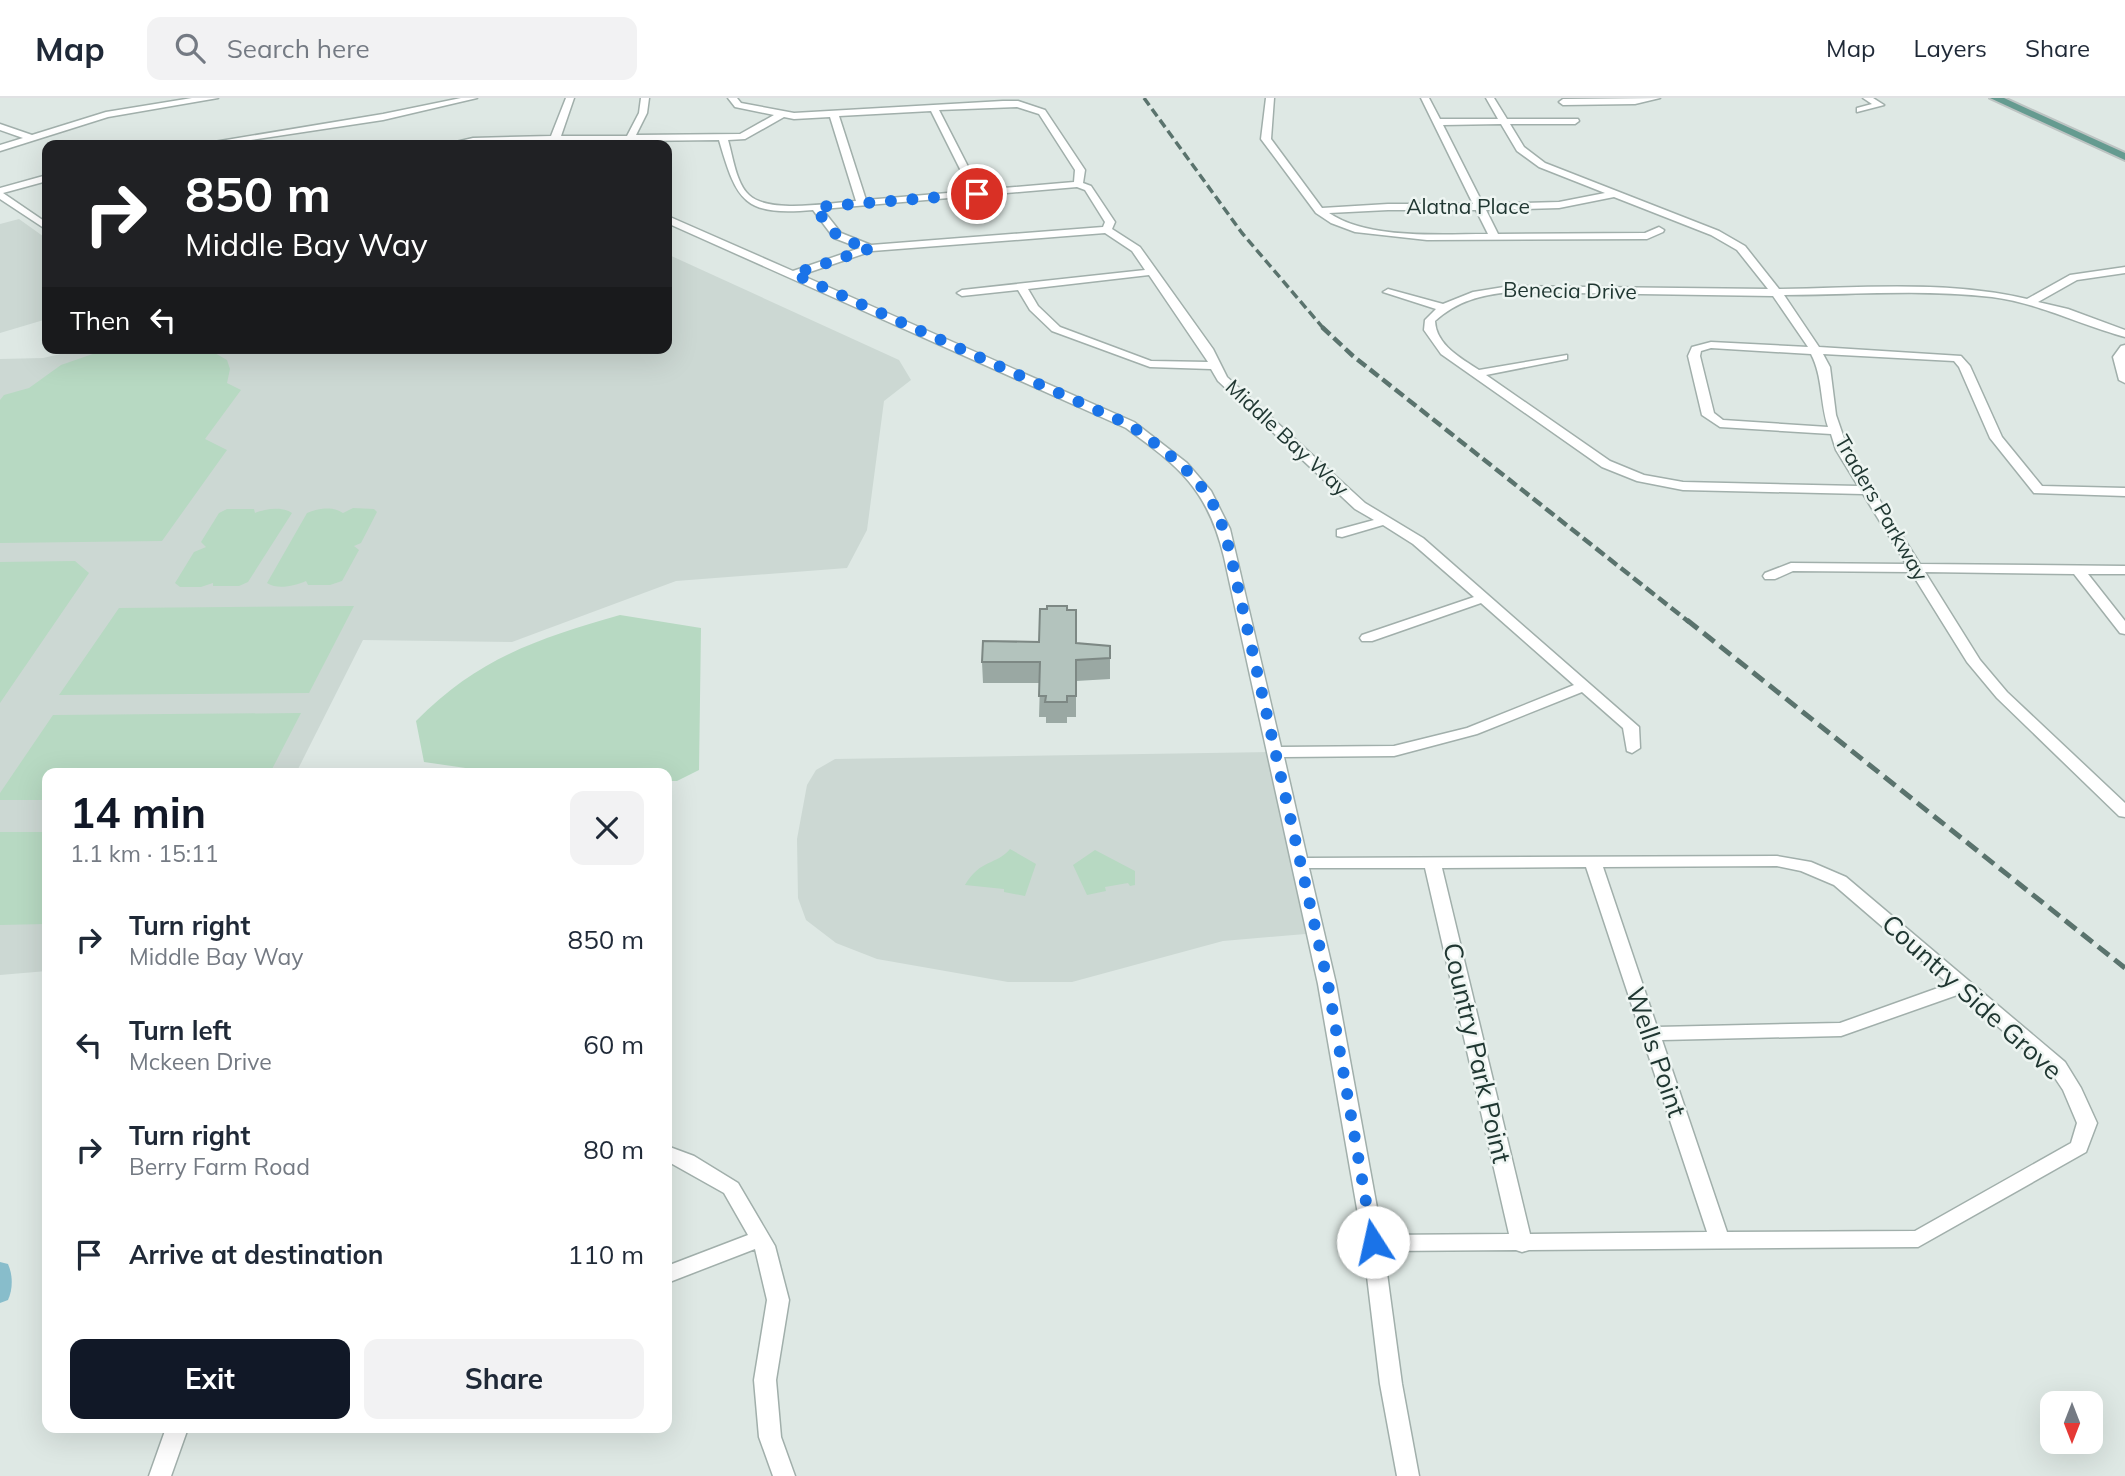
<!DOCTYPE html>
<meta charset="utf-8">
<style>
:root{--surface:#fff;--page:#f2f2f3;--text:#1f2937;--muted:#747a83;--line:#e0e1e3;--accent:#111827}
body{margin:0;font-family:Mulish,sans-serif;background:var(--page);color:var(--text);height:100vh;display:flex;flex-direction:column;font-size:26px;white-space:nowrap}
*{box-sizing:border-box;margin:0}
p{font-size:23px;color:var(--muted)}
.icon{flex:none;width:38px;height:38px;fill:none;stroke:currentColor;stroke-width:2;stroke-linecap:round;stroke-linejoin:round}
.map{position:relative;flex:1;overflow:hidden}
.details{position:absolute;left:42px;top:670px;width:630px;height:665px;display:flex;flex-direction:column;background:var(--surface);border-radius:14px;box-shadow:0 7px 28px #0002}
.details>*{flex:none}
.guide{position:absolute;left:42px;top:42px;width:630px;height:214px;border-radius:14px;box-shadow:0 7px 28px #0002;background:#202124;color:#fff;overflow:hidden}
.needle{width:46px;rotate:180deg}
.fabs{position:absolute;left:2040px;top:1293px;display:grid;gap:14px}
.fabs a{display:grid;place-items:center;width:63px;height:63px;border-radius:14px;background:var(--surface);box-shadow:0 7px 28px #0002;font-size:35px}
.pin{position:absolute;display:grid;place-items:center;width:60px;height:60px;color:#fff;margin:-30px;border:4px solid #fff;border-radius:50%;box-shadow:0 2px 7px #0007}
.me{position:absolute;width:77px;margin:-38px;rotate:350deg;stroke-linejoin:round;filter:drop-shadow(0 0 5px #0008)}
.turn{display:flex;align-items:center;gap:24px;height:147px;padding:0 28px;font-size:32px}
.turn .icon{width:91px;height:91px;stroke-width:2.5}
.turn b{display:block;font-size:49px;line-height:60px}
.then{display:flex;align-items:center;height:66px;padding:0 28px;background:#0003;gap:14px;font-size:26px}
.round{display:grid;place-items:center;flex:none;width:74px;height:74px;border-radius:14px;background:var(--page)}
.head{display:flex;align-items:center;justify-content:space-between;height:119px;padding:0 28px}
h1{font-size:42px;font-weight:700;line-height:52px;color:var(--accent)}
.action{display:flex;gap:14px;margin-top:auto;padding:14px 28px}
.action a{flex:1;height:80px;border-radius:14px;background:var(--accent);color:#fff;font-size:28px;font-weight:700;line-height:80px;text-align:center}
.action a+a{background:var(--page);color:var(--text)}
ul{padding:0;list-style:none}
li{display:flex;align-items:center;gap:21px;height:105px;padding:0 28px}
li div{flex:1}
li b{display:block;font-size:26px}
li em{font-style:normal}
header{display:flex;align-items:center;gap:42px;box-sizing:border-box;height:98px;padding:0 35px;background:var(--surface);border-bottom:2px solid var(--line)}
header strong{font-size:33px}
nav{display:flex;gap:38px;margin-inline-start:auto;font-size:24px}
.search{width:490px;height:63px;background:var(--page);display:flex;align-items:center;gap:18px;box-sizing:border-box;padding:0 24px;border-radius:14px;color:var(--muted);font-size:26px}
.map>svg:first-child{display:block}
</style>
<header>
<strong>Map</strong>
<div class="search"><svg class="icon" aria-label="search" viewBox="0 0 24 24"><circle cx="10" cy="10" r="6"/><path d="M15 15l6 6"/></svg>Search here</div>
<nav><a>Map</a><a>Layers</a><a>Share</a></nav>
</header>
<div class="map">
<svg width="2125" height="1378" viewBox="0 0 2125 1378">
<rect width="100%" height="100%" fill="#dee8e4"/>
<path fill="#ccd8d3" d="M 19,121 L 47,141 L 47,221 L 0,235 L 0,126 Z
M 667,156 L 899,262 L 911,282 L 884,303 L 867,432 L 847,470 L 676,483 L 512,544 L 363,542 L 296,675 L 47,676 L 47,873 L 0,877 L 0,261 L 43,260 L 87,250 L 667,250 Z
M 1275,654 L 1317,835 L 1223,843 L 1072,884 L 1008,884 L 877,861 L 836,845 L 806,822 L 798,800 L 797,741 L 807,687 L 816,672 L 835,661 Z"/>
<path fill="#b7d9c2" d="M 110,250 L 206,250 L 227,262 L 230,271 L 227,285 L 241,292 L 205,341 L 227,352 L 162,443 L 0,445 L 0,302 L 4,297 L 29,290 L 61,267 Z
M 353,410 L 374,411 L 377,414 L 361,445 L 354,448 L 359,452 L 342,483 L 330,487 L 308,487 L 306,483 C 294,488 278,492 267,485 L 307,415 C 318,410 333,408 343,415 Z
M 227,411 L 254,411 L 255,415 C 265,411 282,408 292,415 L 248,484 L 239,488 L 213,488 L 213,485 L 201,489 L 180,489 L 175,485 L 194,454 L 206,449 L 201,444 L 219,415 Z
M 75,463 L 89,475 L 0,605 L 0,464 Z
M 354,508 L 309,595 L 59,597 L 119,510 Z
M 620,517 L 701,530 L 699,672 L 677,683 L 667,683 L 667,676 L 507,676 L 424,664 L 416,623 C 478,560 537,541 620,517 Z
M 301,615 L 270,675 L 47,676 L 47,702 L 0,702 L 0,695 L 53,617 Z
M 0,734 L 47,734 L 47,826 L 0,827 Z
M 1010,751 L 1036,766 L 1025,798 L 1004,794 L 1004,791 L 965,787 C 980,761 997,767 1010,751 Z
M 1095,752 L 1135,773 L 1135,787 L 1130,788 L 1128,785 L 1105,789 L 1106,793 L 1087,797 L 1073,767 Z"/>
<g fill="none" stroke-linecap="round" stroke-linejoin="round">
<path fill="#88bdcb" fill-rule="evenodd" d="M 0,1164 L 8,1166 C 13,1177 13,1191 8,1202 L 0,1205 Z"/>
<defs>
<path id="minor" d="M 192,0 L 218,0 L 108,19 L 0,53 L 0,47 L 23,40 L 0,32 L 0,26 L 32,37 L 106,14 Z
M 461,0 L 477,0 L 383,22 L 217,47 L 196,47 L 383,16 Z
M 566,0 L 574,0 L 561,38 L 627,38 L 639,15 L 641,0 L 649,0 L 647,15 L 636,37 L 740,36 L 774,17 L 735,9 L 728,0 L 737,0 L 741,5 L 794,15 L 1003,3 L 1018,3 L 1045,12 L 1085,72 L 1083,85 L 1091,88 L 1115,124 L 1112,131 L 1140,149 L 1213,251 L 1227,279 L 1365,405 L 1423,440 L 1639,629 L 1640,650 L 1632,655 L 1627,653 L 1623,630 L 1582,594 L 1477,636 L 1394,658 L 1284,659 L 1307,760 L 1777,758 L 1811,764 L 1846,779 L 2065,964 L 2081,990 L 2097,1025 L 2086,1054 L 1918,1149 L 1529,1152 L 1522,1154 L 1516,1152 L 1384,1153 L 1402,1286 L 1419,1378 L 1397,1378 L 1380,1286 L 1363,1145 L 1318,886 L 1224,459 C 1208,392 1180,369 1126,330 L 667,125 L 667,118 L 670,119 L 793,173 L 860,150 L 834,140 L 813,112 C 744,118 737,104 719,42 L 633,43 L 630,47 L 622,47 L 624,43 L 443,47 L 473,40 L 551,38 ZM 1017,9 L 1039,16 L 1075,72 L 1074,84 L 980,92 L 939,12 ZM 931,13 L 971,93 L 866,102 L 839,18 ZM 784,19 L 794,21 L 830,19 L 856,103 C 830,105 769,116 749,97 C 736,85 733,59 728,42 L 745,41 ZM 1077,89 L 1085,92 L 1105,124 L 1103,129 L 871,147 L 841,135 L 822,111 ZM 1105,135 L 1132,153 L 1145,172 L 962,192 L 957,195 L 962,198 L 1018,192 L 1030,212 L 1052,233 L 1150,269 L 1211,271 L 1218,283 L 1355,411 L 1374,422 L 1337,432 L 1337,438 L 1342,439 L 1383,427 L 1413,446 L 1474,499 L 1362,537 L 1360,540 L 1362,543 L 1372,543 L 1481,505 L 1574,587 L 1467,630 L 1394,648 L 1281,649 L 1230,431 L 1211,393 L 1187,365 L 1134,324 L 801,177 L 872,153 ZM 1149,177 L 1208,264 L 1151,263 L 1060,229 L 1038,208 L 1028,191 ZM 1777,768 L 1801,773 L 1834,787 L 1949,886 L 1840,925 L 1657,929 L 1603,769 ZM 1586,769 L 1707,1134 L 1530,1136 L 1442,770 ZM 1309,770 L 1425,770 L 1509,1136 L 1382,1137 L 1336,886 ZM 1960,896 L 2051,974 L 2063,992 L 2077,1025 L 2071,1045 L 1915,1133 L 1727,1134 L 1662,942 L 1841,938 Z
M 1266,0 L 1274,0 L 1271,41 L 1322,110 L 1388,106 L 1473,106 L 1421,0 L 1429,0 L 1440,21 L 1498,21 L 1486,0 L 1494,0 L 1507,21 L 1578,21 L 1579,23 L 1575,26 L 1510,26 L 1524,49 L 1545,65 L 1719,133 L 1745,148 L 1779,191 C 1861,190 1947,182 2027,201 L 2070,177 L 2125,169 L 2125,175 L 2077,182 L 2038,204 L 2068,211 L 2125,232 L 2125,239 C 2080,227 2039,205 1992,199 C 1924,191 1852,197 1784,197 L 1819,249 L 1961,258 L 1970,268 L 2002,339 L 2042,388 L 2125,390 L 2125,398 L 2034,395 L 1990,340 L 1959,269 L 1954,263 L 1823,256 L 1830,269 L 1836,317 L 1848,352 L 1920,466 L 2125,468 L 2125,476 L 2088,476 L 2125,523 L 2125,536 L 2120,535 L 2074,476 L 1925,474 L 1980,562 L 2007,594 L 2125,705 L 2125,719 L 2119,718 L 1997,600 L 1967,564 L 1911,474 L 1793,473 L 1775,481 L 1765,481 L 1763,478 L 1765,475 L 1791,465 L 1906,466 L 1863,396 L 1683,392 L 1637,383 L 1602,369 L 1441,256 L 1424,232 L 1425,222 L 1436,211 L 1383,194 L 1388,191 L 1443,206 L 1473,194 L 1510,188 L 1768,191 L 1737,152 L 1711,137 L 1614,99 L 1559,110 L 1486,112 L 1498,136 L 1645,135 L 1659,129 L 1664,132 L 1663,134 L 1647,141 L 1427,142 L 1355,134 L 1331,125 L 1316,115 L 1261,41 ZM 1501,26 L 1517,53 L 1539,69 L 1605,95 L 1559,104 L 1483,106 L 1443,27 ZM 1388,112 L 1476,112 L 1488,136 C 1441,136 1369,142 1329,115 ZM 1510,194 L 1773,198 L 1808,249 L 1711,244 L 1692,249 L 1688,258 L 1702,317 L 1720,329 L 1831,336 L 1836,352 L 1858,388 L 1683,384 L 1644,377 L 1610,363 L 1486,277 L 1567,261 L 1567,257 L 1479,272 C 1461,260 1436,247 1435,223 C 1457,203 1481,197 1510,194 ZM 1711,250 L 1811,256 C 1823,279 1820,305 1828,329 L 1723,322 L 1714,315 L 1700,258 L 1701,253 Z
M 1660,0 L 1635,6 L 1563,7 L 1559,4 L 1563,1 Z
M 1863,0 L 1873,0 L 1884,7 L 1857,14 L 1857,10 L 1872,6 Z
M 47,77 L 47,83 L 3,95 L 47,125 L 47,132 L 0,101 L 0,90 Z
M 2125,247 L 2125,285 L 2119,282 L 2113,259 L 2121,248 Z
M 667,1048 L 694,1058 L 738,1085 L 775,1148 L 789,1202 L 776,1282 L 781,1339 L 795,1378 L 773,1378 L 759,1339 L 754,1282 L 767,1202 L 755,1151 L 667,1185 L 667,1168 L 748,1137 L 724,1095 L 667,1063 Z
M 166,1330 L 188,1330 L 171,1378 L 149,1378 Z"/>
<path id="major" d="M 1990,0 L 2004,0 L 2125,55 L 2125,62 Z"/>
</defs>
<use href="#minor" stroke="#a1afab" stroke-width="3"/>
<use href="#major" stroke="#bcc3c2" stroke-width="4"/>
<use href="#minor" fill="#fff" fill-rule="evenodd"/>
<use href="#major" fill="#659b90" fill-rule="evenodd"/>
<path stroke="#5a736d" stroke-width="3.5" stroke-dasharray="9 4.5" stroke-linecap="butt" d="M 1144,0 L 1242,135 L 1324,231"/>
<path stroke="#5a736d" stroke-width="4.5" stroke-dasharray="11 5" stroke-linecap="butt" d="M 1322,229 L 1353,258 L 1689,524"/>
<path stroke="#5a736d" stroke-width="5" stroke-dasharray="14 7" stroke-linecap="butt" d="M 1687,522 L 2125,870"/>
</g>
<path fill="#9aa8a3" d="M 1067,512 L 1076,545 L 1110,548 L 1110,581 L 1076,583 L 1076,619 L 1067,619 L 1067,625 L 1046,625 L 1046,619 L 1039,619 L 1040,585 L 983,585 L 982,564 L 1039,544 Z"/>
<path fill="#b3c3bd" stroke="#7d8884" stroke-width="2" d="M 1047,508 L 1067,508 L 1067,512 L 1076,512 L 1076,545 L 1110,548 L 1110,560 L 1076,562 L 1076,598 L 1067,598 L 1067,604 L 1045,604 L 1046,598 L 1039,598 L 1040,564 L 982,564 L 983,543 L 1039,544 L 1040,511 L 1047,511 Z"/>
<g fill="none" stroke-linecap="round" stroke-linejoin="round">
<path stroke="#1a73e8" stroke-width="12" stroke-dasharray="0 21.6" d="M 977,96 L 816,109 C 832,138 840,142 871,150 L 794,176 L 1130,327 C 1164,352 1205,380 1220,422 C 1225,434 1228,447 1231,459 L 1328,886 L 1373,1144"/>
</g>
<g text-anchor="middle" stroke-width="5" stroke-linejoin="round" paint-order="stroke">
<g font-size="21" fill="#203732" stroke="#eef5f2">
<text x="1468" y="116">Alatna Place</text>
<text transform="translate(1570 193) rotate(1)" y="7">Benecia Drive</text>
<text transform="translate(1287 340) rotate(43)" y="7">Middle Bay Way</text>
<text transform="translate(1881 410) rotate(60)" y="7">Traders Parkway</text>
</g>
<g font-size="26" fill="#203732" stroke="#eef5f2">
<text transform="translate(1972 899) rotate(42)" y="9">Country Side Grove</text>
<text transform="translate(1656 954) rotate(71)" y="9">Wells Point</text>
<text transform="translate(1477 955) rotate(77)" y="9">Country Park Point</text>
</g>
</g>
</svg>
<div class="fabs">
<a><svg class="needle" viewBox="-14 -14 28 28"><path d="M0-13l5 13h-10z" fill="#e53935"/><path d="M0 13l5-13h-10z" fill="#747a83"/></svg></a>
</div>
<div class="pin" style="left:977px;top:96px;background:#d93025"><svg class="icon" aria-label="arrive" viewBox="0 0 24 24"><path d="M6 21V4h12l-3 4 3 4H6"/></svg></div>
<svg class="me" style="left:1373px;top:1144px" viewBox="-20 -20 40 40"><circle r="19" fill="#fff"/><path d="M0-13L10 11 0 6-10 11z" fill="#1a73e8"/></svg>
<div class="guide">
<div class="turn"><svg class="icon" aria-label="right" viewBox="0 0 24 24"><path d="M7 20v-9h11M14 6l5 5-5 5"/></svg><div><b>850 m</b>Middle Bay Way</div></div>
<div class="then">Then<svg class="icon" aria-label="left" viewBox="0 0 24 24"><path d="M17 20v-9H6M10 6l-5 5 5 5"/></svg></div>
</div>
<section class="details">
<div class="head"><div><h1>14 min</h1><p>1.1 km · 15:11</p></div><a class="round"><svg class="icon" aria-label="close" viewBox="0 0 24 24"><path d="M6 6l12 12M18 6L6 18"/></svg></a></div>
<ul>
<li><svg class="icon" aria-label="right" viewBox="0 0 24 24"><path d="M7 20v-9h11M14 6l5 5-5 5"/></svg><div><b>Turn right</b><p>Middle Bay Way</p></div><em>850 m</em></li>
<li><svg class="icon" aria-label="left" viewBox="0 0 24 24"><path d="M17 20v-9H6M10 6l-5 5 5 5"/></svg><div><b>Turn left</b><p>Mckeen Drive</p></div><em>60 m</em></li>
<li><svg class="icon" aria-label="right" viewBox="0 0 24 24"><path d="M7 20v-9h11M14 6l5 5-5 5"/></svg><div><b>Turn right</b><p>Berry Farm Road</p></div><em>80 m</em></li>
<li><svg class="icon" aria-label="arrive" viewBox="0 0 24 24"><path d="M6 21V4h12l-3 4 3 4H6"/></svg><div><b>Arrive at destination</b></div><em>110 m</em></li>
</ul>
<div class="action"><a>Exit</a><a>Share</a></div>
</section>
</div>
